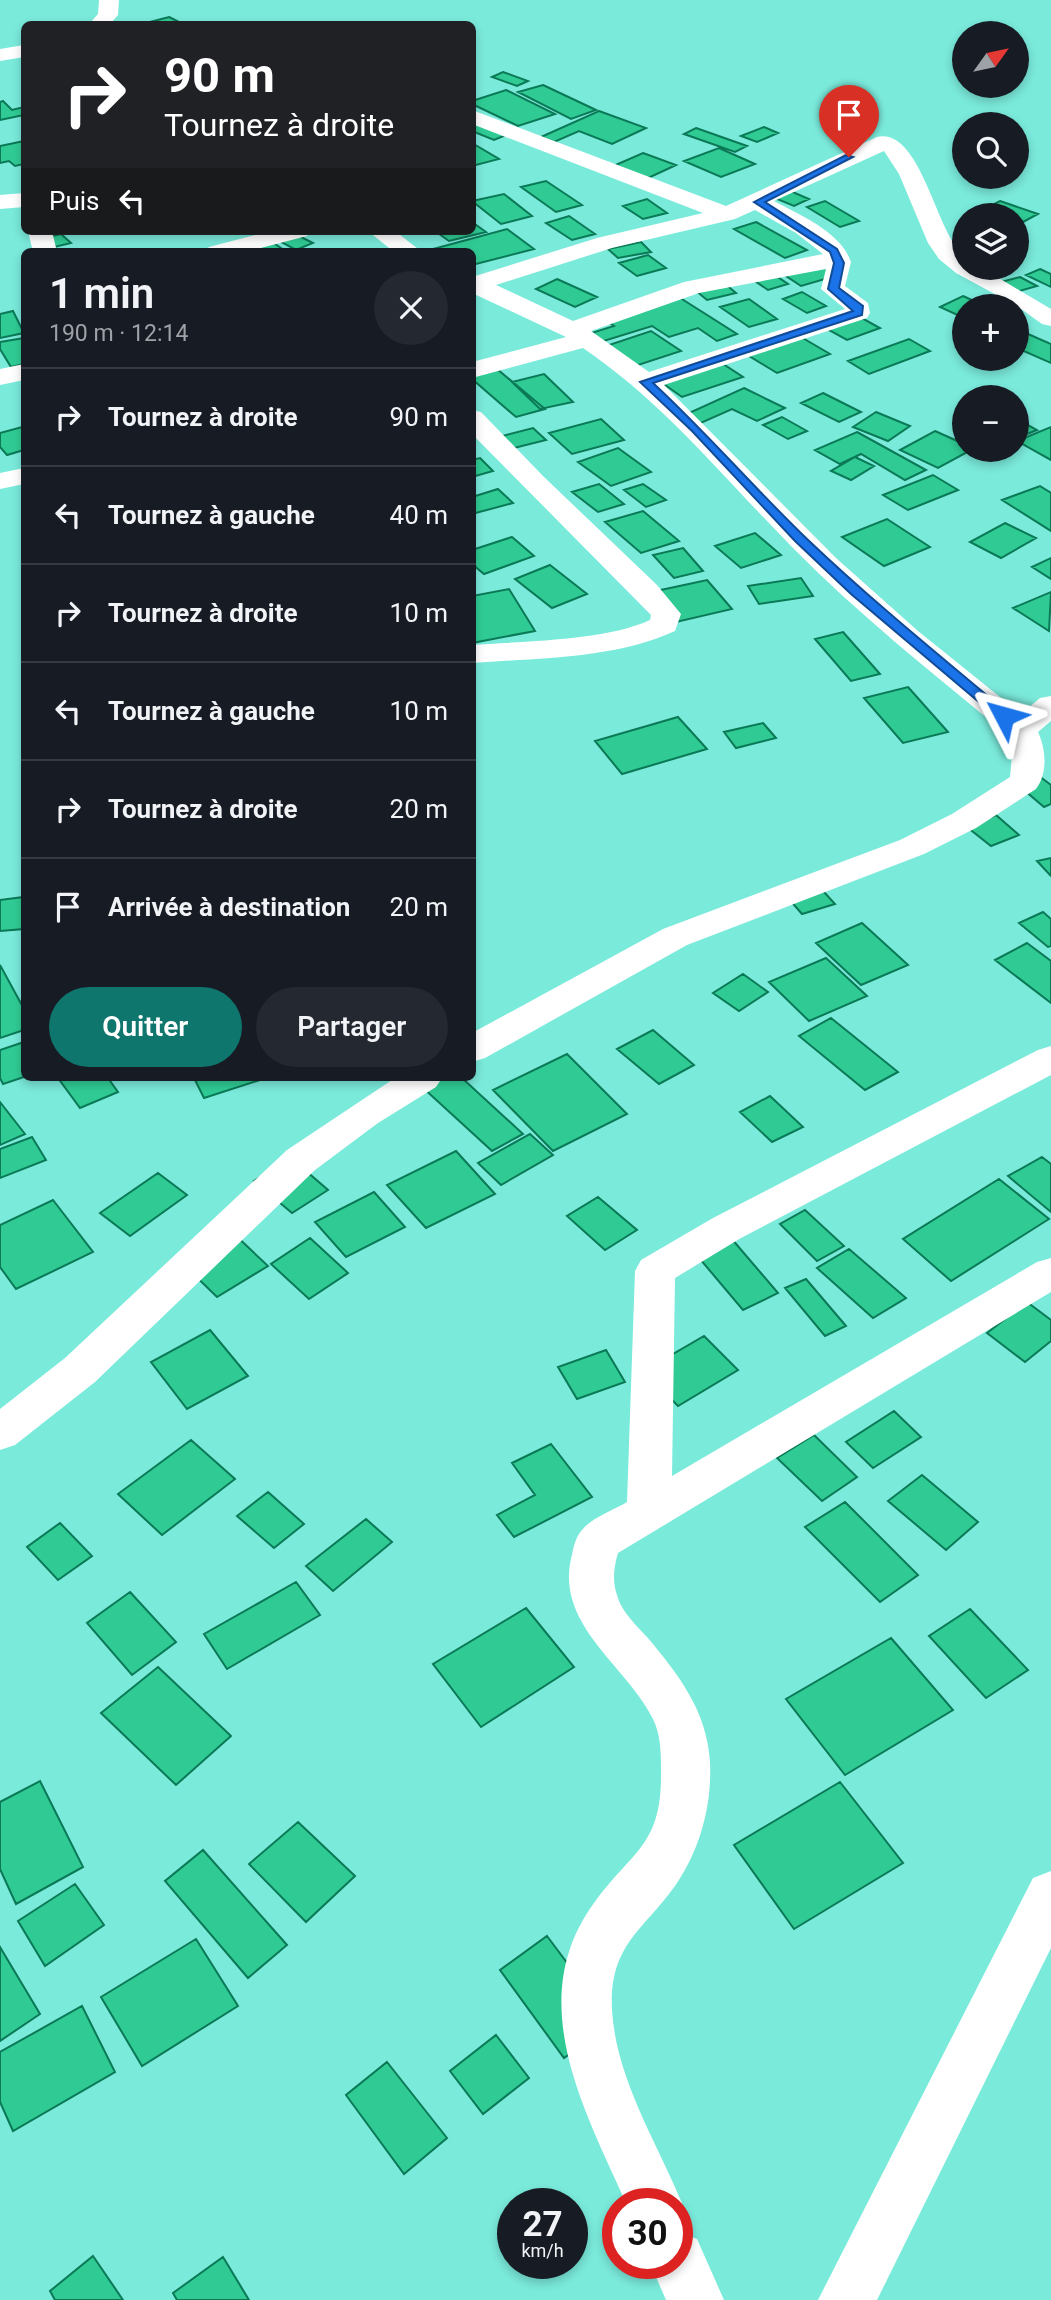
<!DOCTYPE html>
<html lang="fr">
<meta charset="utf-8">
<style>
:root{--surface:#171b24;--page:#242831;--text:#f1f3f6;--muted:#9ea1a6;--line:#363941;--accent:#0f766e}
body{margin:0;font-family:Roboto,sans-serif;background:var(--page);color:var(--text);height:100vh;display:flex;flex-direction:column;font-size:26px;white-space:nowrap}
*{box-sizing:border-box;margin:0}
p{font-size:23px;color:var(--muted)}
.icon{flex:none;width:38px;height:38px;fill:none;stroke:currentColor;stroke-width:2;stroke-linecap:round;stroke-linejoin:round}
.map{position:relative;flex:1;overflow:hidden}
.sheet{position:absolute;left:21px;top:248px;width:455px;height:833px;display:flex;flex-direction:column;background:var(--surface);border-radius:10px;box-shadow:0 4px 10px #0003}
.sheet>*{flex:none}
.top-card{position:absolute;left:21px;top:21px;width:455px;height:214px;border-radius:10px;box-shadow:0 4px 10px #0003;background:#202124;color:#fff;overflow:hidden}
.needle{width:46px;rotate:57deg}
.controls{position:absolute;left:952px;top:21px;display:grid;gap:14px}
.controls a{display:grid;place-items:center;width:77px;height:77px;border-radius:50%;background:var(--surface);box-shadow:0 4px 10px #0003;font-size:35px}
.speed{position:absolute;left:497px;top:2188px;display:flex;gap:14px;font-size:35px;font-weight:700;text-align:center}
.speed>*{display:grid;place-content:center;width:91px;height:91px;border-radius:50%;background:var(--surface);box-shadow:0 4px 10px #0003;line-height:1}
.speed small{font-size:18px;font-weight:400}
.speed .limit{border:10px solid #d22;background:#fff;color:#111}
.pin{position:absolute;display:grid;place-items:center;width:60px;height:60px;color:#fff;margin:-72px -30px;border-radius:50% 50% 50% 0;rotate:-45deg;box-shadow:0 0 7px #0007}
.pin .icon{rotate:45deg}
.me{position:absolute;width:77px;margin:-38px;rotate:309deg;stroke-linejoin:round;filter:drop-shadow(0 0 5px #0008)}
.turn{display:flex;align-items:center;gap:24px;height:147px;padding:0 28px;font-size:32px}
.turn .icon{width:91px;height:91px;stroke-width:2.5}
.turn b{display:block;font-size:49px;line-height:60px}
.then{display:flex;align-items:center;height:66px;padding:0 28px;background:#0003;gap:14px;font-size:26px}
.round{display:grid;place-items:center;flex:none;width:74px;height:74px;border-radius:37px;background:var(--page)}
.summary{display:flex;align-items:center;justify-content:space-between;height:119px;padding:0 28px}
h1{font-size:42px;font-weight:600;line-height:52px}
.action{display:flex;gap:14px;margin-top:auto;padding:14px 28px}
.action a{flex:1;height:80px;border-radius:42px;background:var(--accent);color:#fff;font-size:28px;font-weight:600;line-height:80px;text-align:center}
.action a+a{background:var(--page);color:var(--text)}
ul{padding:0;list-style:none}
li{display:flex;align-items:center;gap:21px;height:98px;padding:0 28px;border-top:2px solid var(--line)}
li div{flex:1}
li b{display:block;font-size:26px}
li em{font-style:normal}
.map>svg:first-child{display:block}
</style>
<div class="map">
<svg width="1051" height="2300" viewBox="0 0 1051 2300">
<rect width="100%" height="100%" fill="#7aeadb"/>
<path fill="#30cb95" stroke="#0b7956" stroke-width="2" d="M 169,17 L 181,23 L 142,24 Z
M 503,72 L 528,81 L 517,86 L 492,77 Z
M 543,85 L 596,110 L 571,119 L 518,92 Z
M 506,90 L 555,114 L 518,126 L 472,104 L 472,101 Z
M 3,101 L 12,110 L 24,107 L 24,115 L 0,120 L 0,102 Z
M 599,111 L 646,128 L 612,144 L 579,131 L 554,142 L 541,137 Z
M 472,118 L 518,130 L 494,140 L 472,131 Z
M 764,127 L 778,133 L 757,142 L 741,136 Z
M 696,128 L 747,146 L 735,152 L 684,134 Z
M 24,141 L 24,164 L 15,166 L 9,161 L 0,163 L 0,146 Z
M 472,143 L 499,159 L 472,166 Z
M 719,148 L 755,164 L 721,177 L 684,161 Z
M 643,153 L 676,165 L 644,180 L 611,167 Z
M 546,181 L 582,205 L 556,212 L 521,187 Z
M 781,187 L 809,199 L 794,206 L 765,194 Z
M 504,194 L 532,216 L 501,224 L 472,201 Z
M 647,199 L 667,213 L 643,219 L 623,206 Z
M 825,201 L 859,221 L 840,227 L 807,207 Z
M 1000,201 L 1038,214 L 1023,222 L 1017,219 L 1017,215 L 1005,215 L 986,208 Z
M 569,216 L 595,234 L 572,240 L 546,223 Z
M 472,222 L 486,232 L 449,241 L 435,231 L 472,231 Z
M 756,222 L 807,250 L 785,258 L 734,229 Z
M 507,229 L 534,249 L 472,265 L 472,252 L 422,252 Z
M 278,231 L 289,231 L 313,243 L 296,250 L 268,235 Z
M 61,234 L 71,243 L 46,249 L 36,240 Z
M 266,238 L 287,252 L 242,252 Z
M 641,242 L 651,252 L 618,258 L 608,249 Z
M 648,255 L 666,268 L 637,276 L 619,263 Z
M 821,263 L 839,275 L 801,286 L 783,274 Z
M 766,269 L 788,284 L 768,290 L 746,275 Z
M 1040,269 L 1051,274 L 1051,287 L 1026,275 Z
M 1020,277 L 1037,286 L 1002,296 L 986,286 Z
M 718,278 L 736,293 L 707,300 L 689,285 Z
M 557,279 L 597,297 L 575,307 L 536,289 Z
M 802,292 L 826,306 L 807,313 L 783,299 Z
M 674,294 L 737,334 L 717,341 L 698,328 L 669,337 L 652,326 L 594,344 L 582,336 L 614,326 L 601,317 Z
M 963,296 L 985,306 L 964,306 L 964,318 L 940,307 Z
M 749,299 L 777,319 L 749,327 L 720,307 Z
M 13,311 L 24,333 L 0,338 L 0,314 Z
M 849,311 L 880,328 L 847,340 L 816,323 Z
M 651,331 L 681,351 L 626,369 L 597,349 Z
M 1028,334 L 1051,344 L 1051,363 L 1017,348 L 1017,340 Z
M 801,337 L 830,354 L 777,373 L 749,356 Z
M 24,338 L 24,364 L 11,367 L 0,349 L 0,342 Z
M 909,339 L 930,351 L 869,374 L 848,361 Z
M 711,356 L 743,377 L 682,397 L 651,375 Z
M 491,364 L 545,409 L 516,417 L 472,379 L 472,369 Z
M 544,374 L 573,402 L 540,409 L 512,382 Z
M 744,388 L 785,408 L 757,421 L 732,409 L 694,426 L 678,418 Z
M 823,393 L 861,412 L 839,422 L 801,403 Z
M 876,412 L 910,426 L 888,441 L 853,427 Z
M 782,417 L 807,431 L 788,439 L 763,425 Z
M 601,419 L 624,440 L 572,454 L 549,433 Z
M 1017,419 L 1037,430 L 1017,438 Z
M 22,427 L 24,450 L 7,455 L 0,447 L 0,433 Z
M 1051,427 L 1051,460 L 1017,441 Z
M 533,428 L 546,440 L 498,452 L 487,440 Z
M 935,431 L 964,444 L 964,450 L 971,450 L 938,468 L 900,450 Z
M 857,432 L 926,470 L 905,480 L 861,454 L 840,464 L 815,450 Z
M 618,448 L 651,472 L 611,486 L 578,462 Z
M 855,457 L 874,466 L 851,480 L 831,471 Z
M 480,458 L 493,471 L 472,477 L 472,460 Z
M 933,475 L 958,490 L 908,510 L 883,495 Z
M 599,484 L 624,504 L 598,512 L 572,492 Z
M 643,484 L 666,500 L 646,507 L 624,490 Z
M 1040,486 L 1051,493 L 1051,531 L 1002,500 Z
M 498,489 L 513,503 L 472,514 L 472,497 Z
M 643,511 L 679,541 L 641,553 L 605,522 Z
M 887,519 L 930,547 L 884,566 L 842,537 Z
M 1005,523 L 1036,538 L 1001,558 L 970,542 Z
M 755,533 L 781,555 L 741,568 L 715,546 Z
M 512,537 L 534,556 L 484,574 L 472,564 L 472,550 Z
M 683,548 L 703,571 L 674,578 L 653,555 Z
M 1051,558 L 1051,579 L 1032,567 Z
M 550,565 L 587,594 L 552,608 L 515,579 Z
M 801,578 L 813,596 L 759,604 L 748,586 Z
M 707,580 L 732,609 L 672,623 L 647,593 Z
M 509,589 L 535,631 L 472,643 L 472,596 Z
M 1051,592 L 1049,631 L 1013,608 Z
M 843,632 L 880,674 L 851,681 L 815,639 Z
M 908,687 L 948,732 L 903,743 L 864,698 Z
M 678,717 L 707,749 L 622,774 L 595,741 Z
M 763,723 L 776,738 L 736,748 L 724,732 Z
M 1039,776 L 1051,785 L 1051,804 L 1044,807 L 1017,784 Z
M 996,815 L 1019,835 L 991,846 L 967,827 Z
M 1051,858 L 1051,876 L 1037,861 Z
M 814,881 L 835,904 L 802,914 L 782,891 Z
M 24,897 L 24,929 L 0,931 L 0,900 Z
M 1043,912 L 1051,919 L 1051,946 L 1048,947 L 1019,923 Z
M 862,923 L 908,965 L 861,985 L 816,943 Z
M 1027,943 L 1051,961 L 1051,1003 L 995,960 Z
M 826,958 L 867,996 L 809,1021 L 769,982 Z
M 0,965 L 24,1009 L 24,1030 L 0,1038 Z
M 743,974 L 768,992 L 739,1011 L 713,993 Z
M 831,1018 L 898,1072 L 865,1090 L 799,1036 Z
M 653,1030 L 694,1065 L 659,1084 L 617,1049 Z
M 24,1042 L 24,1077 L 3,1084 L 0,1078 L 0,1050 Z
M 567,1054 L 627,1114 L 553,1151 L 493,1090 Z
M 58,1078 L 108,1078 L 118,1092 L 80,1108 Z
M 194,1078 L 266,1078 L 204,1098 Z
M 437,1078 L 462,1078 L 523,1134 L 492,1151 L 421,1086 Z
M 770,1096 L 803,1127 L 772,1142 L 740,1112 Z
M 0,1102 L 25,1134 L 0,1145 Z
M 530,1134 L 553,1155 L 501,1185 L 478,1163 Z
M 32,1137 L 46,1160 L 0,1178 L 0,1149 Z
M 456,1151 L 495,1194 L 426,1228 L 387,1185 Z
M 1042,1157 L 1051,1164 L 1051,1212 L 1008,1176 Z
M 291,1158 L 328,1190 L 292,1213 L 254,1181 Z
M 158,1173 L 187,1195 L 130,1236 L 100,1213 Z
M 999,1179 L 1049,1219 L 951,1281 L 903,1239 Z
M 374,1192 L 405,1227 L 346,1257 L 315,1222 Z
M 598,1197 L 637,1230 L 605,1250 L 567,1216 Z
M 53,1200 L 93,1252 L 16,1289 L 0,1267 L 0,1225 Z
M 805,1210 L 844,1246 L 817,1261 L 780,1224 Z
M 725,1231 L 778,1293 L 743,1310 L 689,1246 Z
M 232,1232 L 268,1266 L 217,1297 L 181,1262 Z
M 310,1238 L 348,1273 L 309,1299 L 271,1264 Z
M 849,1249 L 906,1298 L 873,1318 L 817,1268 Z
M 806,1279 L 846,1326 L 825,1336 L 785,1288 Z
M 1027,1302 L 1051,1320 L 1051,1341 L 1025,1362 L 987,1333 Z
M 210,1330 L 248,1376 L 187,1409 L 151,1362 Z
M 704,1336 L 738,1370 L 678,1406 L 644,1371 Z
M 606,1350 L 625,1382 L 577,1399 L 558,1367 Z
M 894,1411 L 921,1437 L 873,1468 L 846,1442 Z
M 814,1435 L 857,1477 L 822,1501 L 777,1458 Z
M 191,1440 L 235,1479 L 162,1535 L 118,1494 Z
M 551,1444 L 592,1497 L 514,1537 L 497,1515 L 535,1495 L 512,1463 Z
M 922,1475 L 978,1522 L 946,1550 L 888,1501 Z
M 268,1492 L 304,1524 L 274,1548 L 237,1516 Z
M 845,1502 L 918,1575 L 880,1602 L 805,1527 Z
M 366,1519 L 392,1542 L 333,1591 L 306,1566 Z
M 60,1523 L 92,1556 L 58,1580 L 27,1547 Z
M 296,1582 L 320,1615 L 227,1669 L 204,1634 Z
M 130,1592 L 176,1642 L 132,1675 L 87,1623 Z
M 526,1608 L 574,1667 L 481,1727 L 433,1664 Z
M 970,1609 L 1028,1670 L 986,1698 L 929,1636 Z
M 891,1638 L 953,1710 L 845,1775 L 786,1699 Z
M 158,1667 L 231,1736 L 176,1785 L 101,1713 Z
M 40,1781 L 83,1867 L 16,1904 L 0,1869 L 0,1802 Z
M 840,1782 L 903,1863 L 794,1929 L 734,1845 Z
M 298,1822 L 355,1876 L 306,1922 L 249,1864 Z
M 203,1850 L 287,1945 L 248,1978 L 165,1881 Z
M 75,1884 L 104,1925 L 45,1966 L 18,1921 Z
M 547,1936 L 612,2023 L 564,2058 L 500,1970 Z
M 196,1939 L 238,2006 L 142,2066 L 101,1997 Z
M 0,1947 L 40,2014 L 0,2041 Z
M 82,2006 L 115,2072 L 13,2131 L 0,2102 L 0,2052 Z
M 496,2035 L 529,2078 L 483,2114 L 450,2071 Z
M 387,2062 L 447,2138 L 404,2174 L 346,2095 Z
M 93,2256 L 123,2300 L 55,2300 L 50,2291 Z
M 223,2257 L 249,2300 L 177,2300 L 173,2293 Z"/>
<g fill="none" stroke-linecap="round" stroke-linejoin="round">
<path fill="#fff" fill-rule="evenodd" d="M 99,0 L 119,0 L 118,15 L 110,24 L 89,24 L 98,14 Z
M 24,45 L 24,57 L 0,61 L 0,49 Z
M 472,110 L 726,206 L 877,137 C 921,127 936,234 964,256 L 964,268 L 982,268 L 1051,309 L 1051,326 L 1042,324 L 1017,306 L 956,273 L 939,259 L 928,243 L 899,174 L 884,151 L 774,201 C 800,215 841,232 851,262 L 845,286 L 868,303 L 870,313 L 867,318 L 664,385 L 836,558 L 918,631 L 1021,714 L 1040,698 L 1051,696 L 1051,721 L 1038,732 C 1046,749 1048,773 1036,789 L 976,828 L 924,854 L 687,945 L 485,1058 L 472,1062 L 472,1033 L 663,929 L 900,840 L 952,814 L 1010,777 L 1012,755 L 1008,735 C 933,674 858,614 791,546 C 723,477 664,403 583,348 L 472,378 L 472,362 L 566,337 L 472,293 L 472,277 L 597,238 L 703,213 L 472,124 ZM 755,210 L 796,233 L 823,254 L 684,282 L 573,321 L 496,285 L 612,248 L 735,219 ZM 826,269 L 821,289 L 845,309 L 649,372 L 591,331 L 699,293 Z
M 24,193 L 24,207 L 0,209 L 0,195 Z
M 28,231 L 52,231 L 57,252 L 33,252 Z
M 271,231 L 311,231 L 307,236 L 245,252 L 205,252 L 209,247 Z
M 368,231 L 395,231 L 422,252 L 394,252 Z
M 24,364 L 24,380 L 0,385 L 0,369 Z
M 472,410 L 481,412 L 543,476 L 657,585 L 681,614 L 675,631 C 614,659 538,658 472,663 L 472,645 C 523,641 605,641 650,620 L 651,615 L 472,434 Z
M 24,468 L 24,484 L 0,489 L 0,473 Z
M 1051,1046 L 1051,1075 L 741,1238 L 675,1278 L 672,1476 L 1037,1262 L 1051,1258 L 1051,1292 L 618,1553 C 614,1567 612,1580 617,1595 C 621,1611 636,1625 647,1637 C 679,1675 707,1711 710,1762 C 712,1804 701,1847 677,1883 C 645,1930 609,1943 612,2010 C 616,2078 656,2141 682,2203 L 677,2214 L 677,2203 L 626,2203 C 584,2109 523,2000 594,1903 C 635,1847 663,1846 661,1766 C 661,1750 660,1733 653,1719 C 628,1667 556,1626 571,1559 C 573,1550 575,1537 582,1530 C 591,1518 614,1510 627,1502 L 635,1271 L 641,1260 L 713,1218 L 1038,1050 Z
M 395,1078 L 442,1078 L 436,1087 L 378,1123 L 315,1170 L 95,1382 L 15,1445 L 0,1450 L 0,1409 L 65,1358 L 287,1150 Z
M 1051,1871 L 1051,1948 L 877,2300 L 818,2300 L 1033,1878 Z
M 677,2231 L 697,2239 L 724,2300 L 666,2300 L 650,2263 L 677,2263 Z"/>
</g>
<path fill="#1a73e8" stroke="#114b97" stroke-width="2" d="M 846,155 L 853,157 L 765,202 L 837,249 L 844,263 L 839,288 L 863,306 L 862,315 L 653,383 C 707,433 754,488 807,539 C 871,600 940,656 1008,713 L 1008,719 L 999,719 L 851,594 L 795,541 L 692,431 L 640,382 L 853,311 L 828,289 L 834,263 L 830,252 L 754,202 Z"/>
</svg>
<div class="controls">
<a><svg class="needle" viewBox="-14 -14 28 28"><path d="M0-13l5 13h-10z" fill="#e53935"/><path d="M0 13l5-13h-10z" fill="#9ea1a6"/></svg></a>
<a><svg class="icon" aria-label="search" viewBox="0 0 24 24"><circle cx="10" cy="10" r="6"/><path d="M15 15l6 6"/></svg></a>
<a><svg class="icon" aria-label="layers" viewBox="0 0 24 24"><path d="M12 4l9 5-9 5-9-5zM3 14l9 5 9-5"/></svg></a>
<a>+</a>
<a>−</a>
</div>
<div class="speed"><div>27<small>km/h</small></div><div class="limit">30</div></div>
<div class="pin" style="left:849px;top:157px;background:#d93025"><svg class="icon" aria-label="arrive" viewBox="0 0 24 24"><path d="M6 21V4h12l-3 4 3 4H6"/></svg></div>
<svg class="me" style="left:1004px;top:716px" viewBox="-20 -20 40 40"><path d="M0-17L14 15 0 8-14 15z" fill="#1a73e8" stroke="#fff" stroke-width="4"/></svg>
<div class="top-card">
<div class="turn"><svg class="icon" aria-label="right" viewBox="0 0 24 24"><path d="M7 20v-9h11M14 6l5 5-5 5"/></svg><div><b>90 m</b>Tournez à droite</div></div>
<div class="then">Puis<svg class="icon" aria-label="left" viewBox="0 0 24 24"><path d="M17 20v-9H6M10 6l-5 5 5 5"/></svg></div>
</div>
<section class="sheet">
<div class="summary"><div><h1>1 min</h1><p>190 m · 12:14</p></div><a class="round"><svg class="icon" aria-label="close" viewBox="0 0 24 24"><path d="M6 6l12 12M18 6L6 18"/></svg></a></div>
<ul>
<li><svg class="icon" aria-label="right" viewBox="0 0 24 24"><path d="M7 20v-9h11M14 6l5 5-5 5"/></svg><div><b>Tournez à droite</b></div><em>90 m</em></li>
<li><svg class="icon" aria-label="left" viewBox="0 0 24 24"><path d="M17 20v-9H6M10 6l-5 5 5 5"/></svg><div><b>Tournez à gauche</b></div><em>40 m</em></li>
<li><svg class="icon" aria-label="right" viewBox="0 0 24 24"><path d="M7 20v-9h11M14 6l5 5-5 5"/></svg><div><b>Tournez à droite</b></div><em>10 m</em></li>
<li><svg class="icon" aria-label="left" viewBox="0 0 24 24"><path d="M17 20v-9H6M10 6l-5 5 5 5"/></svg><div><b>Tournez à gauche</b></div><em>10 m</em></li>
<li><svg class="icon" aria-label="right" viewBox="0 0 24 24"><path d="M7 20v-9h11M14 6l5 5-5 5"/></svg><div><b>Tournez à droite</b></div><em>20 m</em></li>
<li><svg class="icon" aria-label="arrive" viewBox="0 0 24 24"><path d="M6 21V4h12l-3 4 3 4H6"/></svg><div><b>Arrivée à destination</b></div><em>20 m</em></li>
</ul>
<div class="action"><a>Quitter</a><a>Partager</a></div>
</section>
</div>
